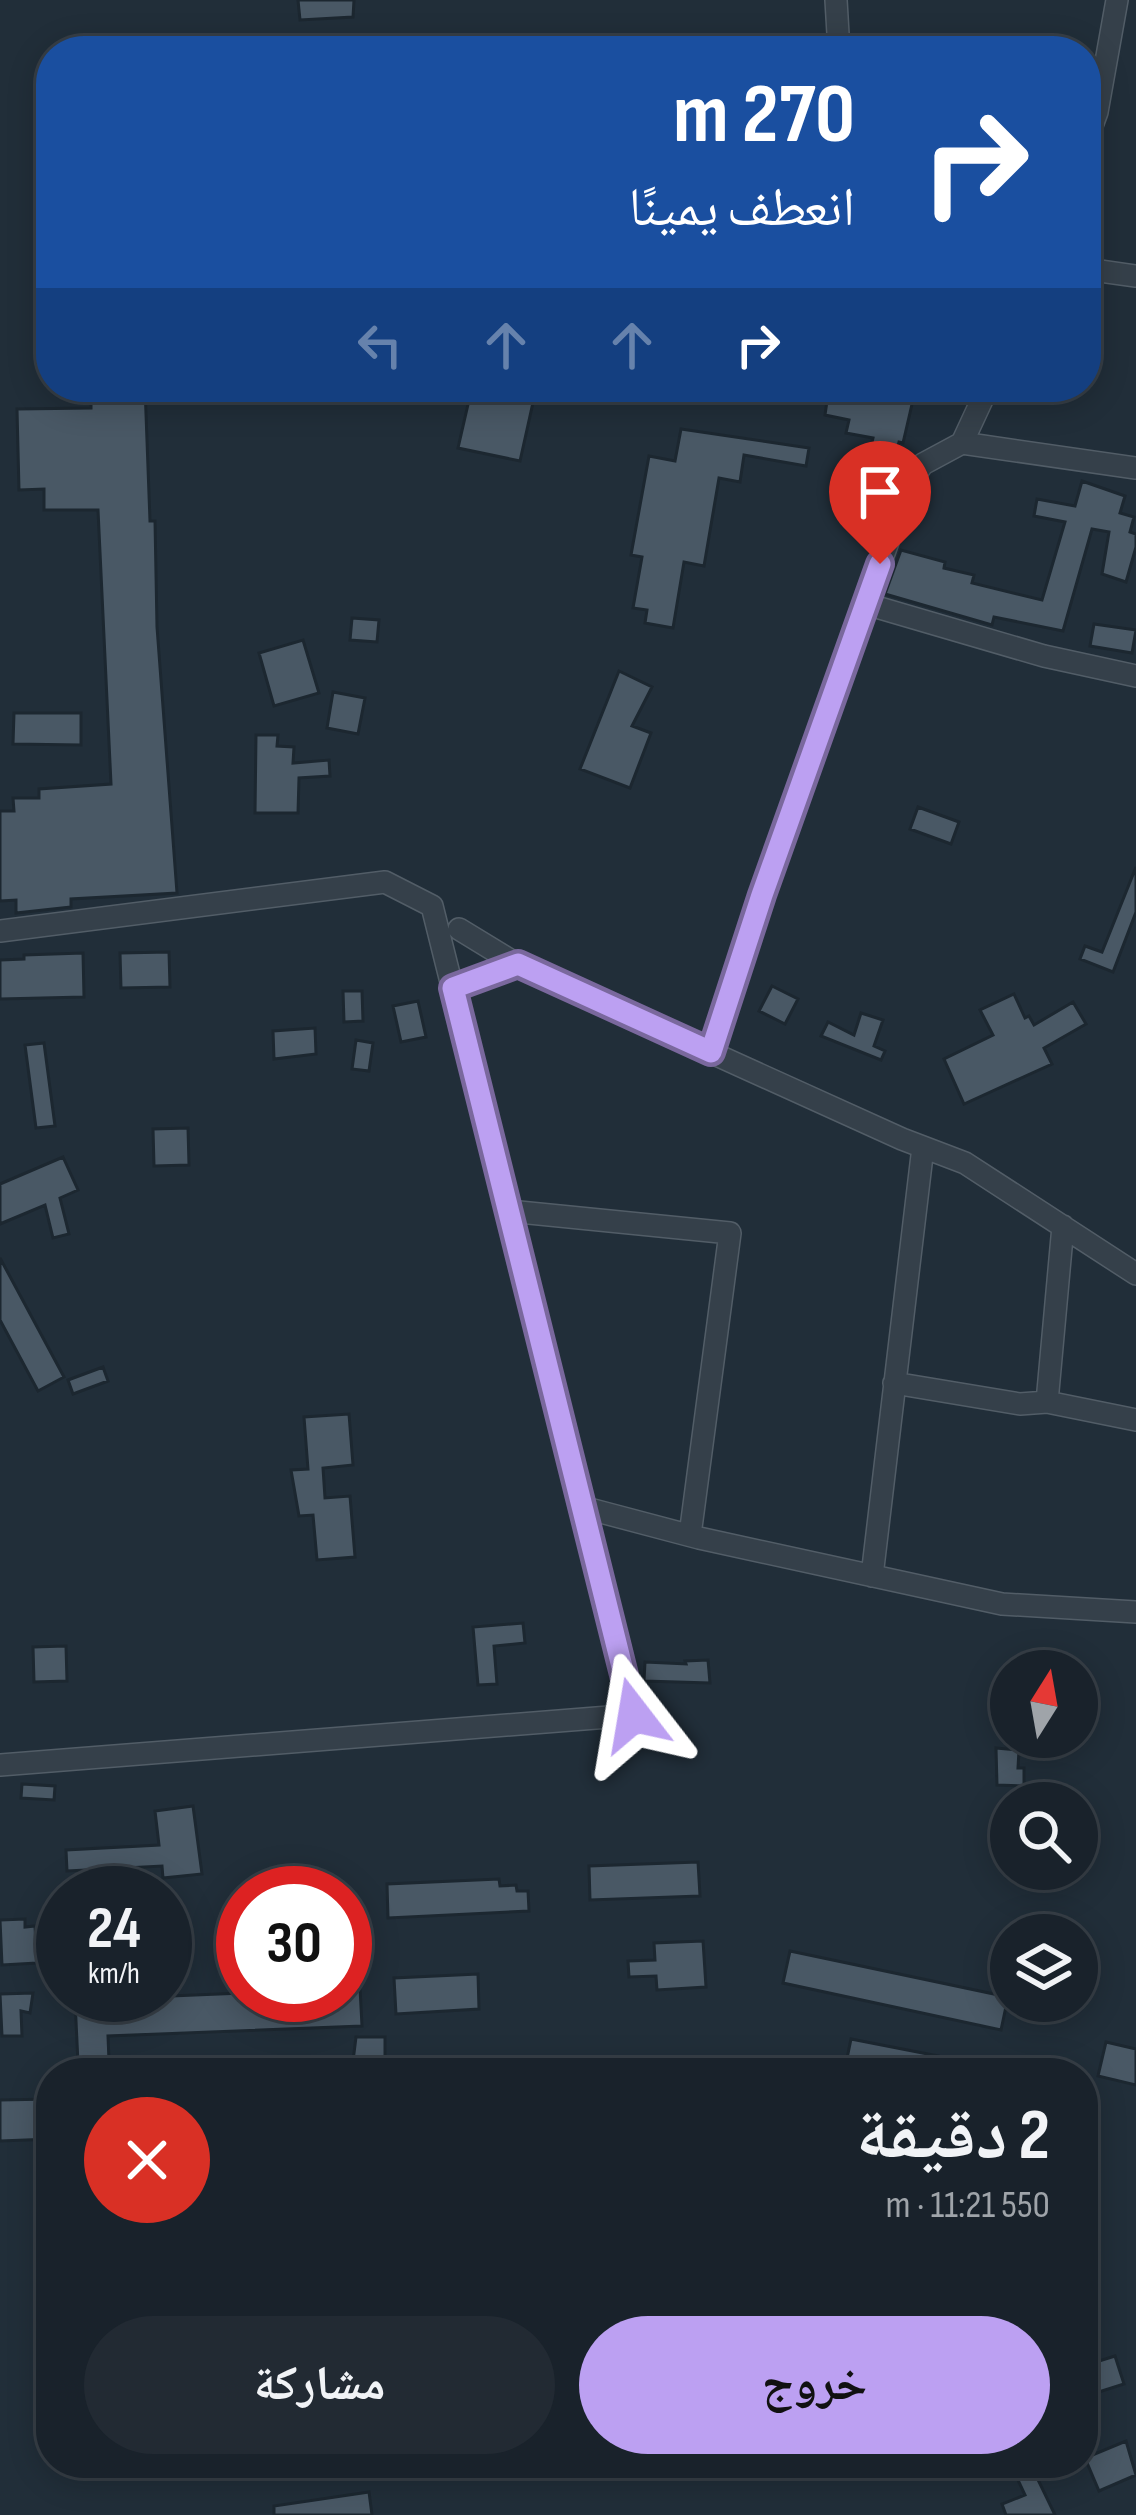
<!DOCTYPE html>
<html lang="ar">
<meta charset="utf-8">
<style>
:root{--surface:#19222b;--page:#222a33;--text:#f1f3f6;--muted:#9fa4a9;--line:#373f47;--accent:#bca0f2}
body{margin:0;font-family:"Sofia Sans Condensed","Noto Naskh Arabic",sans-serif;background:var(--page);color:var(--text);direction:rtl;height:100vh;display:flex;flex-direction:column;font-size:45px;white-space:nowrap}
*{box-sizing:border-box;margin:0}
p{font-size:39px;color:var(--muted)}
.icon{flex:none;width:66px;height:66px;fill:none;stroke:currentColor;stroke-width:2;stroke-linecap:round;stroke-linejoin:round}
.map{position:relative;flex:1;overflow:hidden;direction:ltr}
.sheet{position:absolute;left:36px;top:2058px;width:1062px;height:420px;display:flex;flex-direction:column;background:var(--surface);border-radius:48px;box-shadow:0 6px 30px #0003,0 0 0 3px var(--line);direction:rtl}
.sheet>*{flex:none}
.top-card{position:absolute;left:36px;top:36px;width:1065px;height:366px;border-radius:48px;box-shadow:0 6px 30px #0003,0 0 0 3px var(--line);direction:rtl;background:#1a4fa0;color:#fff;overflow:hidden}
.needle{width:78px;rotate:11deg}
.buttons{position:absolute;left:990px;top:1650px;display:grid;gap:24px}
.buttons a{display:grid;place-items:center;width:108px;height:108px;border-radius:50%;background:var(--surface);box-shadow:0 6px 30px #0003,0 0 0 3px var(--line);font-size:60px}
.speed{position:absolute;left:36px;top:1866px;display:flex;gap:24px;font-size:60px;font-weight:700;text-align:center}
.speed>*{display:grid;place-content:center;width:156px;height:156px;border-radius:50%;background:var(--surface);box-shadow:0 6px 30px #0003,0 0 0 3px var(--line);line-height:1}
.speed small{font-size:30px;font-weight:400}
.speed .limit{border:18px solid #d22;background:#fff;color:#111}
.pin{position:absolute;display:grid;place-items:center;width:102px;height:102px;color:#fff;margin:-123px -51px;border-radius:50% 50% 50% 0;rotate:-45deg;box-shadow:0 0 12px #0007}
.pin .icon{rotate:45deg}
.me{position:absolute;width:132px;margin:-66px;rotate:346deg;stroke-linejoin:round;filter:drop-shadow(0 0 9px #0008)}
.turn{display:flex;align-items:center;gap:42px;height:252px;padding:0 48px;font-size:54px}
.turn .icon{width:156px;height:156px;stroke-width:2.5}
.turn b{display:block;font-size:84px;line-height:102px}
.lanes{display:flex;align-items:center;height:114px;padding:0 48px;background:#0003;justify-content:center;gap:60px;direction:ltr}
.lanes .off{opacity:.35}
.round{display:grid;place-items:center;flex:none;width:126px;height:126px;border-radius:63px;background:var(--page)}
.summary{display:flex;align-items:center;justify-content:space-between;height:204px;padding:0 48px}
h1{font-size:72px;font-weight:700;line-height:90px}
.button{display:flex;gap:24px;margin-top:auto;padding:24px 48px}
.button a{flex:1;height:138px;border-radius:72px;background:var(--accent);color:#111;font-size:48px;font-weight:700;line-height:138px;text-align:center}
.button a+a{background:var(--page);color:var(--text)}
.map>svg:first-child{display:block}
</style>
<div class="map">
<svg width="1136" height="2515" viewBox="0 0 1136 2515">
<rect width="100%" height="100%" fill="#212e39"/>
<path fill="#495865" stroke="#1c2730" stroke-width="3" d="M 298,0 L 354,0 L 353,17 L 300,20 Z
M 91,387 L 145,387 L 150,521 L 155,521 L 157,627 L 177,893 L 71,899 L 71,907 L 16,913 L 16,900 L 0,901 L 0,811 L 14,811 L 13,798 L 39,798 L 39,789 L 111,784 L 98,510 L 44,510 L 44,489 L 19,490 L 17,409 L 91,408 Z
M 472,387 L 495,387 L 534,398 L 520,461 L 458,448 Z
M 829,387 L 916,387 L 903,443 L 899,442 L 892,470 L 867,464 L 873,438 L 846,433 L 849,420 L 825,415 Z
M 681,429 L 809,448 L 806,466 L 744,455 L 740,482 L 719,478 L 704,566 L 684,562 L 673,628 L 645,623 L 647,610 L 633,608 L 642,557 L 631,555 L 649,456 L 675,461 Z
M 1082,481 L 1125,496 L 1120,513 L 1134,517 L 1130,532 L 1136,534 L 1136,547 L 1126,582 L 1102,574 L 1109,532 L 1092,529 L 1063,631 L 994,617 L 992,625 L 885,594 L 901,550 L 945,562 L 944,568 L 974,575 L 972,583 L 1042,600 L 1065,522 L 1034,516 L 1037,499 L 1075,506 Z
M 352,618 L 379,620 L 377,642 L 350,640 Z
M 1094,624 L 1136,630 L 1132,653 L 1090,646 Z
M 303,640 L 319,693 L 274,706 L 259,653 Z
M 619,671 L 652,687 L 632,726 L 651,733 L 630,788 L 580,769 Z
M 333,692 L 365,698 L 358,734 L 327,728 Z
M 14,713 L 81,713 L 81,745 L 13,744 Z
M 256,735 L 278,735 L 277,746 L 294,747 L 293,763 L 329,760 L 330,776 L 299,778 L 298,813 L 255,813 Z
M 918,807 L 959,822 L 951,844 L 910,829 Z
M 1136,867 L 1136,912 L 1113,972 L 1080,959 L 1085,946 L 1102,952 Z
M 169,952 L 170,987 L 121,988 L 120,953 Z
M 83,953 L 84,997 L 0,999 L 0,960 L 24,959 L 24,955 Z
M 772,986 L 798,999 L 785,1024 L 759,1011 Z
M 343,991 L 362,991 L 363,1021 L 344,1022 Z
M 1014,994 L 1025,1018 L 1029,1016 L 1034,1025 L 1073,1002 L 1086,1024 L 1044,1048 L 1052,1064 L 964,1104 L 944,1059 L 993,1035 L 980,1010 Z
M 418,1001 L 426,1037 L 401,1042 L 393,1006 Z
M 861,1013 L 883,1020 L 874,1046 L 885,1051 L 881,1060 L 821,1036 L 828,1022 L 854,1035 Z
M 315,1028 L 316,1054 L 274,1059 L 273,1031 Z
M 356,1040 L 373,1043 L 369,1071 L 352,1069 Z
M 44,1043 L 55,1126 L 36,1128 L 25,1045 Z
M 188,1128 L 189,1165 L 154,1166 L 153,1129 Z
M 63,1157 L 78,1190 L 60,1198 L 69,1234 L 53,1238 L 45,1205 L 0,1224 L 0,1184 Z
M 0,1258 L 64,1377 L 38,1391 L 0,1320 Z
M 103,1367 L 108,1381 L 73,1394 L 68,1380 Z
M 349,1414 L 353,1465 L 323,1468 L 325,1498 L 350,1496 L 355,1557 L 317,1560 L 313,1515 L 299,1516 L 291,1470 L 308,1469 L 304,1417 Z
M 523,1623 L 525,1643 L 494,1646 L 497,1684 L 478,1685 L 473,1627 Z
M 66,1646 L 67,1681 L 34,1682 L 33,1647 Z
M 708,1660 L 710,1683 L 644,1681 L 645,1662 L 686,1664 L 685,1661 Z
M 996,1748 L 1019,1750 L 1018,1768 L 1024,1768 L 1024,1786 L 997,1785 Z
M 22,1784 L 55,1786 L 54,1800 L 21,1798 Z
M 193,1806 L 202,1874 L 163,1878 L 162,1866 L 67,1871 L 66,1850 L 159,1845 L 155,1811 Z
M 698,1862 L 700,1896 L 590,1900 L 589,1866 Z
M 499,1879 L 500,1886 L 516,1885 L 517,1891 L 528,1891 L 529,1911 L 388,1918 L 387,1884 Z
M 25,1919 L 25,1927 L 35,1926 L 37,1963 L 2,1965 L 0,1920 Z
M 703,1941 L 706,1987 L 657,1990 L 656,1976 L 629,1977 L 628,1961 L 655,1960 L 654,1943 Z
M 790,1951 L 1008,1997 L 1001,2030 L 783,1983 Z
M 478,1974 L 479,2009 L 396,2014 L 394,1978 Z
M 360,1988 L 362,2026 L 108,2036 L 109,2061 L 78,2063 L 75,2000 L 243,1993 L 345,1995 L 345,1989 Z
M 33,1993 L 30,2013 L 21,2011 L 22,2036 L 2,2036 L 0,1994 Z
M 356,2037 L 385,2037 L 385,2071 L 352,2069 Z
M 851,2039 L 938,2056 L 935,2073 L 844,2073 Z
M 1106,2042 L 1136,2049 L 1136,2085 L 1098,2076 Z
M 51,2099 L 51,2139 L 0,2141 L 0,2100 Z
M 1115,2356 L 1124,2384 L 1083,2397 L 1083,2366 Z
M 1126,2441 L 1136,2475 L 1099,2491 L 1085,2458 Z
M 1010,2463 L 1030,2463 L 1055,2515 L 1006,2515 L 1002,2504 L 1025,2495 Z
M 369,2492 L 372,2515 L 274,2515 L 274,2506 Z"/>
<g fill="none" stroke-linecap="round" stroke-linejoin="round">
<defs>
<path id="minor" d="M 836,0 L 839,51
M 1086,142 L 1097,112 L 1117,0
M 1086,269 L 1136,276
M 988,387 L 962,443 L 1136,468
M 866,604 L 1044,656 L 1136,676
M 459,929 L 518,965
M 0,931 L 385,882 L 432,906 L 634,1715 L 0,1765
M 453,988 L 518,965 L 902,1139 L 965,1163 L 1136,1274
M 711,1052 L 762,895 L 909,483 L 923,464 L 962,443
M 509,1211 L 730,1233 L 690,1535
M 894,1383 L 1020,1404 L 1047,1402 L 1136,1420
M 1047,1402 L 1063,1226
M 582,1507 L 699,1538 L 1002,1604 L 1136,1612
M 872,1576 L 923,1147"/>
</defs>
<use href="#minor" stroke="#525d67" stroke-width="24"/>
<use href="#minor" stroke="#35404a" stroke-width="21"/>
</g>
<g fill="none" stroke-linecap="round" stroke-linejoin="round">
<defs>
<path id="route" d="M 634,1715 L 453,988 L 518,964 L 711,1052 L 762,895 L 880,564"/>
</defs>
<use href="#route" stroke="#7a689d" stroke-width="30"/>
<use href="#route" stroke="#bca0f2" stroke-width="21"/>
</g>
</svg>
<div class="buttons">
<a><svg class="needle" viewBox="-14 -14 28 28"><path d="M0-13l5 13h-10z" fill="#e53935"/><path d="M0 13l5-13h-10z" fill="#9fa4a9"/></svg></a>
<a><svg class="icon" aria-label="search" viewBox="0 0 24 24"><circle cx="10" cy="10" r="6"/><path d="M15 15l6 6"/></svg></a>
<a><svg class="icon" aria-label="layers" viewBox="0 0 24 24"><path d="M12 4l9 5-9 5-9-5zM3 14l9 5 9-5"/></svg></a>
</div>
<div class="speed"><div>24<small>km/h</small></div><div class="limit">30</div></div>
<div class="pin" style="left:880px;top:564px;background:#d93025"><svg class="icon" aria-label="arrive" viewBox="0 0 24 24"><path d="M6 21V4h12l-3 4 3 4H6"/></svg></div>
<svg class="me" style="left:634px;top:1715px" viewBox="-20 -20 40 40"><path d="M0-17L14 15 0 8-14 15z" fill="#bca0f2" stroke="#fff" stroke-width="4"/></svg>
<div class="top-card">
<div class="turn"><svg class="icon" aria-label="right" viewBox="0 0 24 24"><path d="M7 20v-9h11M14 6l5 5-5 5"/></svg><div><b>270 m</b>انعطف يمينًا</div></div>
<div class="lanes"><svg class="icon off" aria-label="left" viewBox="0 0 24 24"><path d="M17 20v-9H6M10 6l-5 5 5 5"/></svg><svg class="icon off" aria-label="ahead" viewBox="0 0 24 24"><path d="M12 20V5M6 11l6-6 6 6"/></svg><svg class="icon off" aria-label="ahead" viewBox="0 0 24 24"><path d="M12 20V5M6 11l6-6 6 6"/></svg><svg class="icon" aria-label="right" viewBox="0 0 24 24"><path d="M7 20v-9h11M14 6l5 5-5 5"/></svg></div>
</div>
<section class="sheet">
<div class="summary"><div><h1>2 دقيقة</h1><p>550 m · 11:21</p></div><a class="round" style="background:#d93025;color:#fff"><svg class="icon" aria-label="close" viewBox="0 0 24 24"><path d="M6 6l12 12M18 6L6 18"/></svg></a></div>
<div class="button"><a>خروج</a><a>مشاركة</a></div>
</section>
</div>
